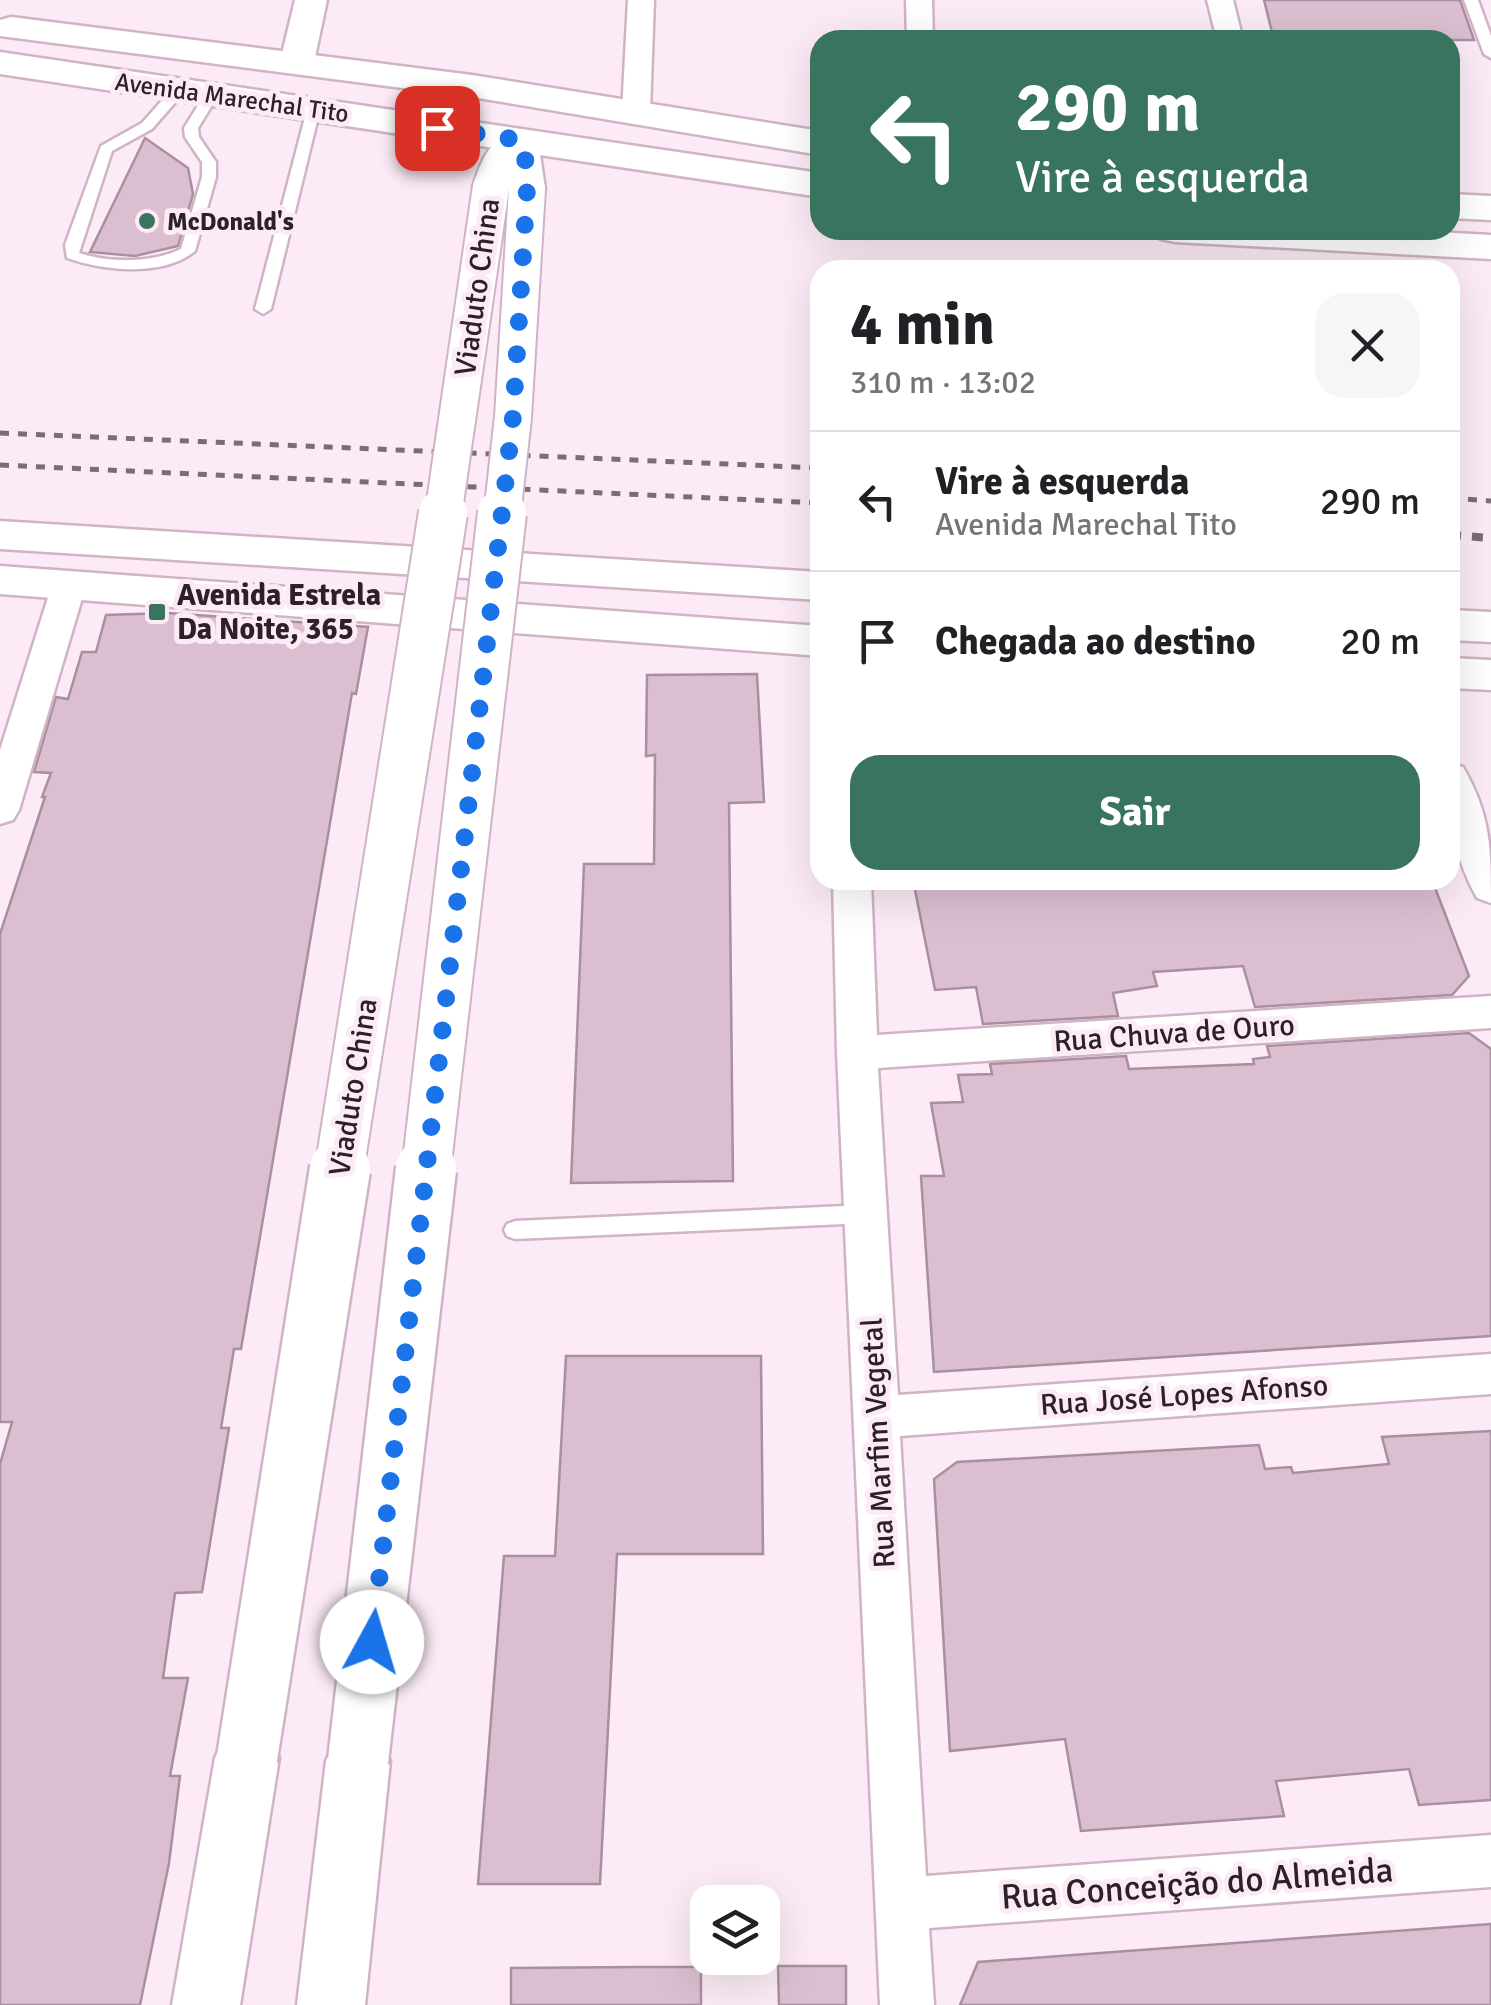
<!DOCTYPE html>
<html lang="pt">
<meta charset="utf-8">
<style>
:root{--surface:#fff;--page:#f6f6f6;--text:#202124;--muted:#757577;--line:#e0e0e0;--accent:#39745e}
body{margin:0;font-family:Signika,sans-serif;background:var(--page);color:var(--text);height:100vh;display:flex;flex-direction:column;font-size:38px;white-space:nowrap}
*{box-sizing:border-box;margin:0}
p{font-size:32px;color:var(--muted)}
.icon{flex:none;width:55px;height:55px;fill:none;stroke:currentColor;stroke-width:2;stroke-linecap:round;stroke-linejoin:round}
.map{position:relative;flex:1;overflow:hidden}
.panel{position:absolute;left:810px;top:260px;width:650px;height:630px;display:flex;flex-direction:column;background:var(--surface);border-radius:30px;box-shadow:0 10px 40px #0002}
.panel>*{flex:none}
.banner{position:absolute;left:810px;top:30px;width:650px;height:210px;border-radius:30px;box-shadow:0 10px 40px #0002;background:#39745e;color:#fff;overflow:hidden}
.tools{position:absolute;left:690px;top:1885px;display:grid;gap:20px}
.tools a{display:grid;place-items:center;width:90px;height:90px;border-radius:20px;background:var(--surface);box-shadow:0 10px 40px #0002;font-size:50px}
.pin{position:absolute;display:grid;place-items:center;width:85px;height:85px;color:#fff;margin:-42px;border-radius:20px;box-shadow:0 5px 15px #0006}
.me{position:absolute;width:110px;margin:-55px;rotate:6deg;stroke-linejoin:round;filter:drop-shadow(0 0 8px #0008)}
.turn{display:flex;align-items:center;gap:35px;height:210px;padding:0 40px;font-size:45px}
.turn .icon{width:130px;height:130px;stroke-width:2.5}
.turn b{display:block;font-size:70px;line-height:85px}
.round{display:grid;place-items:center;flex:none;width:105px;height:105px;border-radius:30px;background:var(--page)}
.head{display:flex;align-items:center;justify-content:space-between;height:170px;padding:0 40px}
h1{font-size:60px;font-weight:700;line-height:75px}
.primary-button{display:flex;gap:20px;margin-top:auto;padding:20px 40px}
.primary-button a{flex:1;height:115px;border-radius:30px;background:var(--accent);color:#fff;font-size:40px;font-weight:700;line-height:115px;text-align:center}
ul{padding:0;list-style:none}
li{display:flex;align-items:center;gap:30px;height:140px;padding:0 40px;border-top:2px solid var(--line)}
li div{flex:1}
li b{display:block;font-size:38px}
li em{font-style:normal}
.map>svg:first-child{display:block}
</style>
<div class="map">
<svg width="1491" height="2005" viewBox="0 0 1491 2005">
<rect width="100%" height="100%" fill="#fcebf6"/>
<path fill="#dbbfd1" stroke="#a98fa0" stroke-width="2.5" d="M 1264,0 L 1460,0 L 1474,40 L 1274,40 Z
M 145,138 L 188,168 L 193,194 L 178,246 L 135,256 L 90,252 Z
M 168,613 L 368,627 L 356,694 L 352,693 L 241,1349 L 234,1349 L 221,1428 L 229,1428 L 202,1592 L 175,1593 L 163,1678 L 188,1678 L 170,1776 L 180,1776 L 169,1863 L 140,2005 L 0,2005 L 0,1464 L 12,1422 L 0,1422 L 0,934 L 45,797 L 42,797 L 51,773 L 34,772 L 56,697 L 68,699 L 82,652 L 96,652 L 106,615 Z
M 757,674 L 764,802 L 729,803 L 733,1181 L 571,1183 L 584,864 L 654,864 L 655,755 L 646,756 L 647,675 Z
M 913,880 L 1432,880 L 1469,976 L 1452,995 L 1255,1007 L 1243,966 L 1153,972 L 1157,986 L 1113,993 L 1118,1016 L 983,1024 L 976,987 L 935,990 Z
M 1469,1033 L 1491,1049 L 1491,1336 L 934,1372 L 921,1176 L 944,1176 L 931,1103 L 963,1102 L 958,1075 L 992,1074 L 990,1064 L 1126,1056 L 1129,1069 L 1254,1064 L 1253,1059 L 1270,1057 L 1267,1046 Z
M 566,1356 L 761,1356 L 763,1554 L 617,1554 L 600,1884 L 478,1884 L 504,1556 L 555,1556 Z
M 1491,1431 L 1491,1800 L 1419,1805 L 1409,1769 L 1276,1781 L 1284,1816 L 1081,1831 L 1065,1739 L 950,1751 L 934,1479 L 957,1462 L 1259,1445 L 1265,1469 L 1291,1467 L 1293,1473 L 1389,1464 L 1382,1437 Z
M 1491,1924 L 1491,2005 L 960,2005 L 978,1962 Z
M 778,1966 L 846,1966 L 846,2005 L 779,2005 Z
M 637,1967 L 701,1967 L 701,2005 L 511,2005 L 511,1968 Z"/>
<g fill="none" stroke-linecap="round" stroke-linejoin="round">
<defs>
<path id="service" d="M 1464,0 L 1478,0 L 1491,36 L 1491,58 L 1484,54 Z
M 179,86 L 186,90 L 152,129 L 112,151 L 79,253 C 110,263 152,263 181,249 L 202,177 L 202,162 L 185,137 L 184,128 L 207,91 L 212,90 L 219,94 L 198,128 L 199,137 L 216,162 L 216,177 L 195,251 C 164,277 103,271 67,258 L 65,245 L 101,146 L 142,123 L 174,87 Z
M 308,106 L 320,109 L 271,309 L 263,314 L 255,309 Z
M 866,1205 L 874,1208 L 877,1214 L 874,1220 L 866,1223 L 515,1239 L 507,1236 L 504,1230 L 507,1224 L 515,1221 Z"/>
<path id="minor" d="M 628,0 L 654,0 L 650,112 L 636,120 L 622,112 Z
M 906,0 L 932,0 L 933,40 L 907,40 Z
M 1207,0 L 1233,0 L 1243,40 L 1217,40 Z
M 69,573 L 81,577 L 86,585 L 19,810 L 13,820 L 0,824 L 0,750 L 52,585 L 57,577 Z
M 1450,763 L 1463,767 C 1491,815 1491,849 1491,903 L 1477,898 C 1451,851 1450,815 1450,763 Z
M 833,880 L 871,880 L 877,1035 L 1491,996 L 1491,1028 L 878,1068 L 898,1395 L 1491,1354 L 1491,1394 L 900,1436 L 926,1876 L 1491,1835 L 1491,1887 L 929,1928 L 934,2005 L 880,2005 L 837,1053 Z"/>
<path id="tertiary" d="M 295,0 L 327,0 L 314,62 L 309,69 L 285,69 L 280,62 Z
M 520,129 L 532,133 L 538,140 L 545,189 L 540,197 L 527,200 L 514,197 L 509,187 L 504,195 L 491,198 L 478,195 L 473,187 C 481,160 490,137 520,129 Z
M 0,521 L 820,572 L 820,600 L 0,549 Z
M 0,566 L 820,626 L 820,656 L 0,594 Z
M 1450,610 L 1491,612 L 1491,642 L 1450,640 Z
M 1450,658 L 1491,660 L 1491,690 L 1450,688 Z
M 247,1727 L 269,1736 L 279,1758 L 240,2005 L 172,2005 L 215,1758 L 225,1736 Z
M 358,1730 L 380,1739 L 390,1761 L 365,2005 L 297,2005 L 326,1761 L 336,1739 Z"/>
<path id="primary" d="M 11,17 L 472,75 L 820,131 L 820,155 L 472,97 L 0,36 L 0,20 Z
M 0,52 L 820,173 L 820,197 L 0,74 Z
M 1450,194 L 1491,196 L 1491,220 L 1450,218 Z
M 1155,230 L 1401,230 L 1491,235 L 1491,259 L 1175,242 L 1161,239 Z"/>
</defs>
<use href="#service" stroke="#d0b4c6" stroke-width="5"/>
<use href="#minor" stroke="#d0b4c6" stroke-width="5"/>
<use href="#tertiary" stroke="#d0b4c6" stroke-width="5"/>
<use href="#primary" stroke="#d0b4c6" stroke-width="5"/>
<use href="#service" fill="#fff" fill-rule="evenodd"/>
<use href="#minor" fill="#fff" fill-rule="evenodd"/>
<use href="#tertiary" fill="#fff" fill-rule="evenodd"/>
<use href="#primary" fill="#fff" fill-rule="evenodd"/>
<path stroke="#7a6d75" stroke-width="5" stroke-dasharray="9 9" stroke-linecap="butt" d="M 0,433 L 820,468
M 0,465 L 820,503
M 1450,498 L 1491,501"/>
<path stroke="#7a6d75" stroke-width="8" stroke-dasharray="11 11" stroke-linecap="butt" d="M 1450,535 L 1491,538"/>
<defs>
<path id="tertiary-bridge-far2" d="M 443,516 L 491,187
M 502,516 L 513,417 L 527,189"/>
<path id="tertiary-bridge-far1" d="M 339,1171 L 443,513
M 426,1171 L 502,513"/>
<path id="tertiary-bridge" d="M 247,1758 L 340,1169
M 358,1761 L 426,1169"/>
</defs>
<use href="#tertiary-bridge-far2" stroke="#d0b4c6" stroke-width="40" stroke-linecap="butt"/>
<use href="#tertiary-bridge-far1" stroke="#d0b4c6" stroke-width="52" stroke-linecap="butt"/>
<use href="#tertiary-bridge" stroke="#d0b4c6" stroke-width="65" stroke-linecap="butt"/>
<use href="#tertiary-bridge-far2" stroke="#fff" stroke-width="36"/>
<use href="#tertiary-bridge-far1" stroke="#fff" stroke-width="48"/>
<use href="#tertiary-bridge" stroke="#fff" stroke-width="60"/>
</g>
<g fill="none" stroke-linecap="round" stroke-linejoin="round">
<path stroke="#1a73e8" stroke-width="18" stroke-dasharray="0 32.4" d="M 372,1642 L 513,417 L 527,189 L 526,163 L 520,140 L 437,128"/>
</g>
<g fill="#39745e" stroke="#fcebf6" stroke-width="4">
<circle cx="147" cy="221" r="10"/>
<rect x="147" y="602" width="20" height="20" rx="5"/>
</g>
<g text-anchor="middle" stroke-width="10" stroke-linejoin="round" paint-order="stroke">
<g font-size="25" fill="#2c2128" stroke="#fcebf6">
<text transform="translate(232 97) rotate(8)" y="9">Avenida Marechal Tito</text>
</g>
<g font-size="25" font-weight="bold" fill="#2c2128" stroke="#fcebf6" text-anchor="start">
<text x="167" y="230">McDonald's</text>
</g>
<g font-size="30" fill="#2c2128" stroke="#fcebf6">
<text transform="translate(477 287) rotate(-82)" y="10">Viaduto China</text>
<text transform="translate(1174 1033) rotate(-4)" y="10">Rua Chuva de Ouro</text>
<text transform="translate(353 1087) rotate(-81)" y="10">Viaduto China</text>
<text transform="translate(1184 1395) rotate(-4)" y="10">Rua José Lopes Afonso</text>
<text transform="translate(878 1443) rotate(-93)" y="10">Rua Marfim Vegetal</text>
</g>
<g font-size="30" font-weight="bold" fill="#2c2128" stroke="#fcebf6" text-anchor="start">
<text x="177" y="605">Avenida Estrela<tspan x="177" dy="34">Da Noite, 365</tspan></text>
</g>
<g font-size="35" fill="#2c2128" stroke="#fcebf6">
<text transform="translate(1197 1883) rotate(-4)" y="12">Rua Conceição do Almeida</text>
</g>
</g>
</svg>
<div class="tools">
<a><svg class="icon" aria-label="layers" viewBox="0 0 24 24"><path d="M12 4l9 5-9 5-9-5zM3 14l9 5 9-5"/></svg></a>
</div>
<div class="pin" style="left:437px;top:128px;background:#d93025"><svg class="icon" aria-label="arrive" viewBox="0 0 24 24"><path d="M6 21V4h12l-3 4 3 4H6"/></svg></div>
<svg class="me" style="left:372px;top:1642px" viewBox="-20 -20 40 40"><circle r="19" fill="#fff"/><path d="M0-13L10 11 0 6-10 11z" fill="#1a73e8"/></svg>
<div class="banner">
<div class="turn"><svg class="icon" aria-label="left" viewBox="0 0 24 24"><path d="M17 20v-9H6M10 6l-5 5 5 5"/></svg><div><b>290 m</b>Vire à esquerda</div></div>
</div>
<section class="panel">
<div class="head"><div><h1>4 min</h1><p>310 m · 13:02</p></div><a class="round"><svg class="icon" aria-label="close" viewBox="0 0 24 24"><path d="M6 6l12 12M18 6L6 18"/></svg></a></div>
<ul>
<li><svg class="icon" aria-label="left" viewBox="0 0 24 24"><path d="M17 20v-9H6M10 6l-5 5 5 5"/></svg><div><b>Vire à esquerda</b><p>Avenida Marechal Tito</p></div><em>290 m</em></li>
<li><svg class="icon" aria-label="arrive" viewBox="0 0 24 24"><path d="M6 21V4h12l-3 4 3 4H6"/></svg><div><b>Chegada ao destino</b></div><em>20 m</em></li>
</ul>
<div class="primary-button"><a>Sair</a></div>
</section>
</div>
